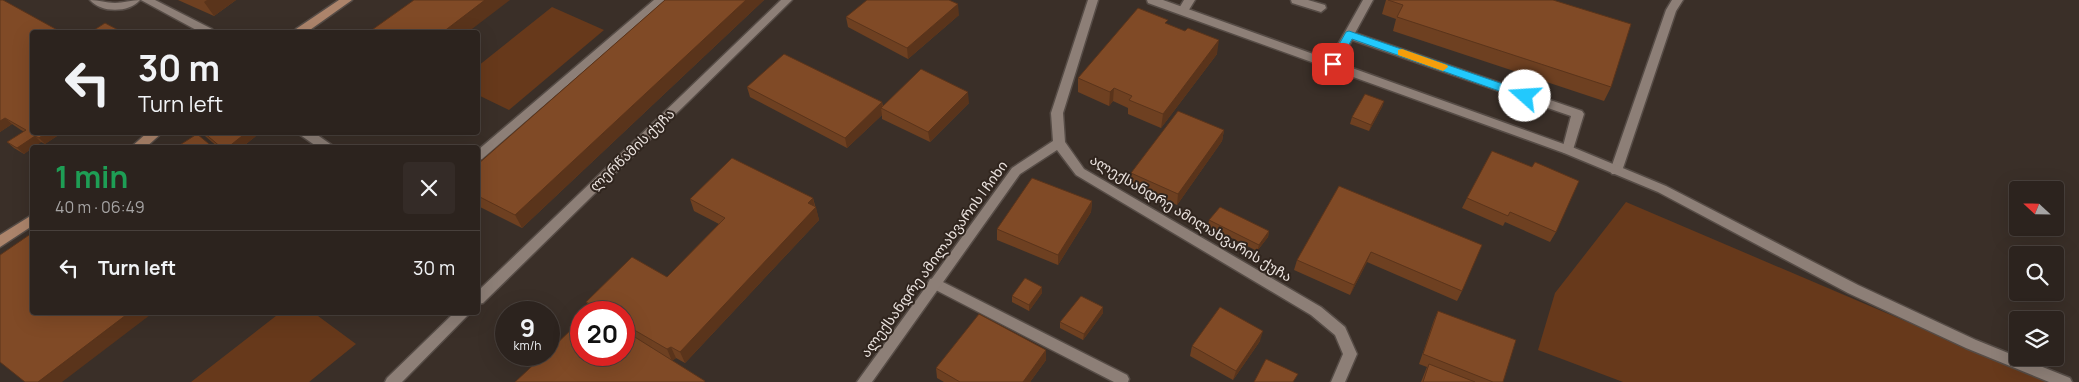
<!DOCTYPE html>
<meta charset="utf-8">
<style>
:root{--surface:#2c231e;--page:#342b27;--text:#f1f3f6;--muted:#a6a4a4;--line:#48403c}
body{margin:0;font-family:Manrope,"Noto Sans Georgian",sans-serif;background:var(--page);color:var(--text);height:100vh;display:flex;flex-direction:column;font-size:19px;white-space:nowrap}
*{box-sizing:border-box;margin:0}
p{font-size:16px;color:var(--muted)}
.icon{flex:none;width:28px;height:28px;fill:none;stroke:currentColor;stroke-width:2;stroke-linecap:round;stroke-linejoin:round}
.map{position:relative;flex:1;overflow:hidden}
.drawer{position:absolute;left:30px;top:145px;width:450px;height:170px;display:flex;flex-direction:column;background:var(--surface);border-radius:5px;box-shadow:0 5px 20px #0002,0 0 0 1px var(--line)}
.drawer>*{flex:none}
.hud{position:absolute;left:30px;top:30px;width:450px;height:105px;border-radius:5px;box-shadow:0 5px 20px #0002,0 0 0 1px var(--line);background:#2c231e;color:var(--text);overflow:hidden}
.needle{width:32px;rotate:292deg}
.controls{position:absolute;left:2009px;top:181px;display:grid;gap:10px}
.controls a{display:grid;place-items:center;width:55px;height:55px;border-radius:5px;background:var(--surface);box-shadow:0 5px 20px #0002,0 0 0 1px var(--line);font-size:25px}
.speed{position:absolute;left:495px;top:301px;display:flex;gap:10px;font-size:25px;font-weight:700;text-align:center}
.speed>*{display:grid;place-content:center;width:65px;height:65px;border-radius:50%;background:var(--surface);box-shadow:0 5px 20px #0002,0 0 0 1px var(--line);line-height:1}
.speed small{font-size:12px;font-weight:400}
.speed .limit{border:8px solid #d22;background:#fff;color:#111}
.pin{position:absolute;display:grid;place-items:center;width:42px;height:42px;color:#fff;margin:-21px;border-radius:10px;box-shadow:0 2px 8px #0006}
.me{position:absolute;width:55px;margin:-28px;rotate:289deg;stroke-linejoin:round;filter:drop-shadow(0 0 4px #0008)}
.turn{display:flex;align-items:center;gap:18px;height:105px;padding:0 25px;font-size:22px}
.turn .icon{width:65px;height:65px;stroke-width:2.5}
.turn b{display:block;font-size:35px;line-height:42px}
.round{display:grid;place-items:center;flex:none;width:52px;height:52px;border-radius:5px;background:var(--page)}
.head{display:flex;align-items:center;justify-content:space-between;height:85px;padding:0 25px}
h1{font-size:30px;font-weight:700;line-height:38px;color:#1e9e55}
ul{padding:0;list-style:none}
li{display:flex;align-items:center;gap:15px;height:75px;padding:0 25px;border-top:1px solid var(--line)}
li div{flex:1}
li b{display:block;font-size:19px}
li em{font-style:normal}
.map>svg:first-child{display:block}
</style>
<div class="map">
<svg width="2079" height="382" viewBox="0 0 2079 382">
<rect width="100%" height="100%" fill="#3a2f28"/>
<path fill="#67391b" d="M 552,7 L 604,30 L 509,110 L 478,95 L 478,66 Z
M 1626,202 L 2048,382 L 1623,382 L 1538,350 L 1555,293 Z
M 281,312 L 314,313 L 356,344 L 309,382 L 191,382 Z"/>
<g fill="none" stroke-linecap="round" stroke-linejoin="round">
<defs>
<path id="lane" d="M 90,0 C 99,0 106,3 115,3 C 123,3 132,0 140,0 C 129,13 101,13 90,0 Z
M 654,0 L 666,0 L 482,159 L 478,160 L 478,150 Z
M 1184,0 L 1195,0 L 1187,13 L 1183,14 L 1178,10 Z
M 1291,0 L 1308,0 L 1325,5 L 1326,8 L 1321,12 L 1292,3 Z
M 1363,0 L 1373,0 L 1355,33 L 1582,111 L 1584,114 L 1572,153 L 1564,153 L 1562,150 L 1571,116 L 1352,40 L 1337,67 L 1329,67 L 1327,64 Z
M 1672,0 L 1683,0 L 1676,11 L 1622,171 L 1620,174 L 1612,174 L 1610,171 L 1666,10 Z
M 296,132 L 313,132 L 336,148 L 319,148 Z
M 935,278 L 1127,375 L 1129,379 L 1128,382 L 1114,382 L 930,287 L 928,283 L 930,279 Z"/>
<path id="street" d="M 141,0 L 155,0 L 212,29 L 214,32 L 200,32 Z
M 781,0 L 792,0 L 483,303 L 478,304 L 478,291 Z
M 1088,0 L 1098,0 L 1063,113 L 1065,142 L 1084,169 L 1321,307 L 1345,327 L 1357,354 L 1345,382 L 1331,382 L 1343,354 L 1335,335 L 1311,315 L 1076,175 L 1057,150 L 1020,174 L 872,382 L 857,382 L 1012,168 L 1053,141 L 1051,113 Z
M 1147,0 L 1163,0 L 1572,147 L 1666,186 L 1858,285 L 1976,340 L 2070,378 L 2072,382 L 2049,382 L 1966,348 L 1848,293 L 1658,192 L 1564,153 L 1148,3 Z
M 455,312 L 471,312 L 402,382 L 385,382 L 387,378 Z"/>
<path id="secondary" d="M 339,0 L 352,0 L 307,32 L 295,32 L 296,29 Z
M 148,132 L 163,132 L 145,148 L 130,148 Z
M 32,215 L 32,226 L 0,247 L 0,235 Z"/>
</defs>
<use href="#lane" stroke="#564c46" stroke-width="3"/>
<use href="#street" stroke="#564c46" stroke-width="3"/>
<use href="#secondary" stroke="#564c46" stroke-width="3"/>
<use href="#lane" fill="#8d7f77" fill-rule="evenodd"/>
<use href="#street" fill="#8d7f77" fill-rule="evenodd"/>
<use href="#secondary" fill="#ac846b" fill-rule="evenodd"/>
</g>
<path fill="#6e4021" d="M 0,0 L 32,132 L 63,132 L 45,144 L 41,142 L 32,148 L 24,154 L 14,148 L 7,142 L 24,132 L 12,124 L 0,132 Z
M 178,0 L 236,0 L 214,16 Z
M 665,0 L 764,0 L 522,228 L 478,206 L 478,164 Z
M 1386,0 L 1553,0 L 1611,87 L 1604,101 L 1393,31 L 1396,19 L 1382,14 Z
M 959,15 L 908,59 L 848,27 L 846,17 Z
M 1167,24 L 1217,54 L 1161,128 L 1128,114 L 1128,108 L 1113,101 L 1109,106 L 1078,92 L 1078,78 Z
M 747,87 L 882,102 L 883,106 L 969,103 L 930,142 L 882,119 L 882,115 L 847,148 L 750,97 Z
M 1384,101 L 1382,107 L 1369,131 L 1350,124 L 1352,117 Z
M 1224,130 L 1222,141 L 1177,205 L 1130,184 L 1131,173 Z
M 202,132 L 261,132 L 241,148 L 219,148 L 205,136 Z
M 1492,151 L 1556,232 L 1550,242 L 1505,222 L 1503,226 L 1462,208 L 1467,198 Z
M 1339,186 L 1462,291 L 1457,301 L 1367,262 L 1350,295 L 1294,270 L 1297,260 Z
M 813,198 L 819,220 L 685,363 L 676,358 L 673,360 L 624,355 L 629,335 L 624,332 L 624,312 L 592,312 L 586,302 L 667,277 L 719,224 L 694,211 L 690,199 Z
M 1092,201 L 1091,212 L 1058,265 L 997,240 L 997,229 Z
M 1209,220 L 1269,231 L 1268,237 L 1257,251 L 1208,226 Z
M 1042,293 L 1029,311 L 1012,302 L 1012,296 Z
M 1103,307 L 1103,313 L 1083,340 L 1060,328 L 1060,322 Z
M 1438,311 L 1503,382 L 1421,382 L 1427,367 L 1419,364 L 1434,320 Z
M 1260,341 L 1233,380 L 1190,356 L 1192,346 Z
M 1046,350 L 1046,360 L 1030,382 L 944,382 L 937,378 L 936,368 Z"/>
<path fill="#5a341b" d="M 207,0 L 236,0 L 214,16 L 204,2 Z
M 485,0 L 510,0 L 468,32 L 443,32 Z
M 746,0 L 764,0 L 522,228 L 515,215 Z
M 958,4 L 959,15 L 908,59 L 907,48 Z
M 1219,40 L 1217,54 L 1161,128 L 1163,114 Z
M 1114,88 L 1113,101 L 1109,106 L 1110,92 Z
M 968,92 L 969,103 L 930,142 L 928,132 Z
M 1384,101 L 1382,107 L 1369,131 L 1371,125 Z
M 882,102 L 883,109 L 881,108 L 882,115 L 847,148 L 845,138 Z
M 5,118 L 12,124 L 0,132 L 0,121 Z
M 1224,130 L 1222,141 L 1177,205 L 1178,194 Z
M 47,132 L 63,132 L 45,144 L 39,138 Z
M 247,132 L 261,132 L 241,148 L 227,148 Z
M 35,136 L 41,142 L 34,148 L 32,148 L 24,154 L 17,148 Z
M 813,198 L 815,209 L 816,207 L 819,220 L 685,363 L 680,352 Z
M 1092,201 L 1091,212 L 1058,265 L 1058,255 Z
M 1269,231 L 1268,237 L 1257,251 L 1259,245 Z
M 1371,252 L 1367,262 L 1350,295 L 1354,285 Z
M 1042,287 L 1042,293 L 1029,311 L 1029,305 Z
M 1103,307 L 1103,313 L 1083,340 L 1084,334 Z
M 130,312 L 154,312 L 62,382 L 38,382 Z
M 1263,331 L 1260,341 L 1233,380 L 1236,371 Z
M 671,347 L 676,358 L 672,361 L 667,349 Z
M 1046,350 L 1046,360 L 1030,382 L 1023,382 Z"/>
<path fill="#804a26" stroke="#5a341b" d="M 0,0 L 3,0 L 61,32 L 32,32 L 32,132 L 47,132 L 39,138 L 35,136 L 17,148 L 7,142 L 26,130 L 5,118 L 0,121 Z
M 414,0 L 485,0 L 443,32 L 369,32 Z
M 665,0 L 746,0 L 515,215 L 478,196 L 478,164 Z
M 867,0 L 949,0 L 958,4 L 907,48 L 846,17 Z
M 1388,0 L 1553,0 L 1631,24 L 1611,87 L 1397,17 L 1403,5 Z
M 1138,8 L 1168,20 L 1165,23 L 1185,31 L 1188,28 L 1219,40 L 1163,114 L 1129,100 L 1132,96 L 1114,88 L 1110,92 L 1078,78 Z
M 105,23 L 122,32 L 91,32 Z
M 784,54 L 882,102 L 845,138 L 747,87 Z
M 921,69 L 968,92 L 928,132 L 881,108 Z
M 1365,94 L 1384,101 L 1371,125 L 1352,117 Z
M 1178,111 L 1224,130 L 1178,194 L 1131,173 Z
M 203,132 L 247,132 L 227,148 L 222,148 Z
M 197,134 L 214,148 L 175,148 Z
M 1492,151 L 1532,167 L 1535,162 L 1579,181 L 1556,232 L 1510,212 L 1508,216 L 1467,198 Z
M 732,158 L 813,198 L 808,203 L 816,207 L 680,352 L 671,347 L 667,349 L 624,324 L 624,312 L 605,312 L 586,302 L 632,257 L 667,277 L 725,218 L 690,199 Z
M 1032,178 L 1092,201 L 1058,255 L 997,229 Z
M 1339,186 L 1482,245 L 1462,291 L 1371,252 L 1354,285 L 1297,260 Z
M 1220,207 L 1269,231 L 1259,245 L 1209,220 Z
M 32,233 L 32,312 L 130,312 L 38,382 L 25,382 L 0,362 L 0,255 Z
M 1025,278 L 1042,287 L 1029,305 L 1012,296 Z
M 1081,296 L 1103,307 L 1084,334 L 1060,322 Z
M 1220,307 L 1263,331 L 1236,371 L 1192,346 Z
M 1438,311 L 1516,340 L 1503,382 L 1493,382 L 1423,354 Z
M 979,314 L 1046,350 L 1023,382 L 960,382 L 936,368 Z
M 576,325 L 581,328 L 581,355 L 624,355 L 624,340 L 630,334 L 705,381 L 704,382 L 515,382 L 544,355 L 549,355 L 549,351 Z
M 1266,359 L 1298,374 L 1293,382 L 1254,382 Z
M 1429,364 L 1475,382 L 1423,382 Z"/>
<path fill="#22c9fd" stroke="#1683a4" d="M 1349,31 L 1529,93 L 1531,96 L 1525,100 L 1522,99 L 1352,39 L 1337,67 L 1330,67 L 1328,64 L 1346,32 Z"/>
<path fill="#f59e0b" d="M 1402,49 L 1447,65 L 1448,67 L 1443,71 L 1398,55 L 1398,50 Z"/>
<g text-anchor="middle" stroke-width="4" stroke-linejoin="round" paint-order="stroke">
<g font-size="14" fill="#ebe3df" stroke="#30251e">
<text transform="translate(632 150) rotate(-44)" y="5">ლერწამის ქუჩა</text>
<text transform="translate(1191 218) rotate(31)" y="5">ალექსანდრე ამილახვარის ქუჩა</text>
<text transform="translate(934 259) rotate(-54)" y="5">ალექსანდრე ამილახვარის I ჩიხი</text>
</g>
</g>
</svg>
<div class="controls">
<a><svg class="needle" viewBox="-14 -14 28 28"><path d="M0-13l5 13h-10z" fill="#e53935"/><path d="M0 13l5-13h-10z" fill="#a6a4a4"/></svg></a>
<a><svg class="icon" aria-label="search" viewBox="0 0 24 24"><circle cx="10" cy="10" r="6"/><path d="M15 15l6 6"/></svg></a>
<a><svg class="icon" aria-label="layers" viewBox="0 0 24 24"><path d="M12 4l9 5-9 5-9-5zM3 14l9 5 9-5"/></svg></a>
</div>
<div class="speed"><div>9<small>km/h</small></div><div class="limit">20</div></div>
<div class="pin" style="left:1333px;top:64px;background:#d93025"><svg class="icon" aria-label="arrive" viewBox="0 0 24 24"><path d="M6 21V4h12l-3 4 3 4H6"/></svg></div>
<svg class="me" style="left:1525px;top:96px" viewBox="-20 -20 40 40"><circle r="19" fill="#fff"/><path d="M0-13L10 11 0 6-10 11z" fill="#22c9fd"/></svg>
<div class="hud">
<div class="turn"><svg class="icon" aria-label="left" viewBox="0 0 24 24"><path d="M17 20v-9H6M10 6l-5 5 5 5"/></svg><div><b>30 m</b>Turn left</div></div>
</div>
<section class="drawer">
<div class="head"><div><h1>1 min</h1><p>40 m · 06:49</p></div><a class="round"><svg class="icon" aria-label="close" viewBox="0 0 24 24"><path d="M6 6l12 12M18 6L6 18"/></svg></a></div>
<ul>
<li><svg class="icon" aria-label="left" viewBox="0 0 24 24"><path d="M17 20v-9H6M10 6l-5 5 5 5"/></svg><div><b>Turn left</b></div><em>30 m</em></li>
</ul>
</section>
</div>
